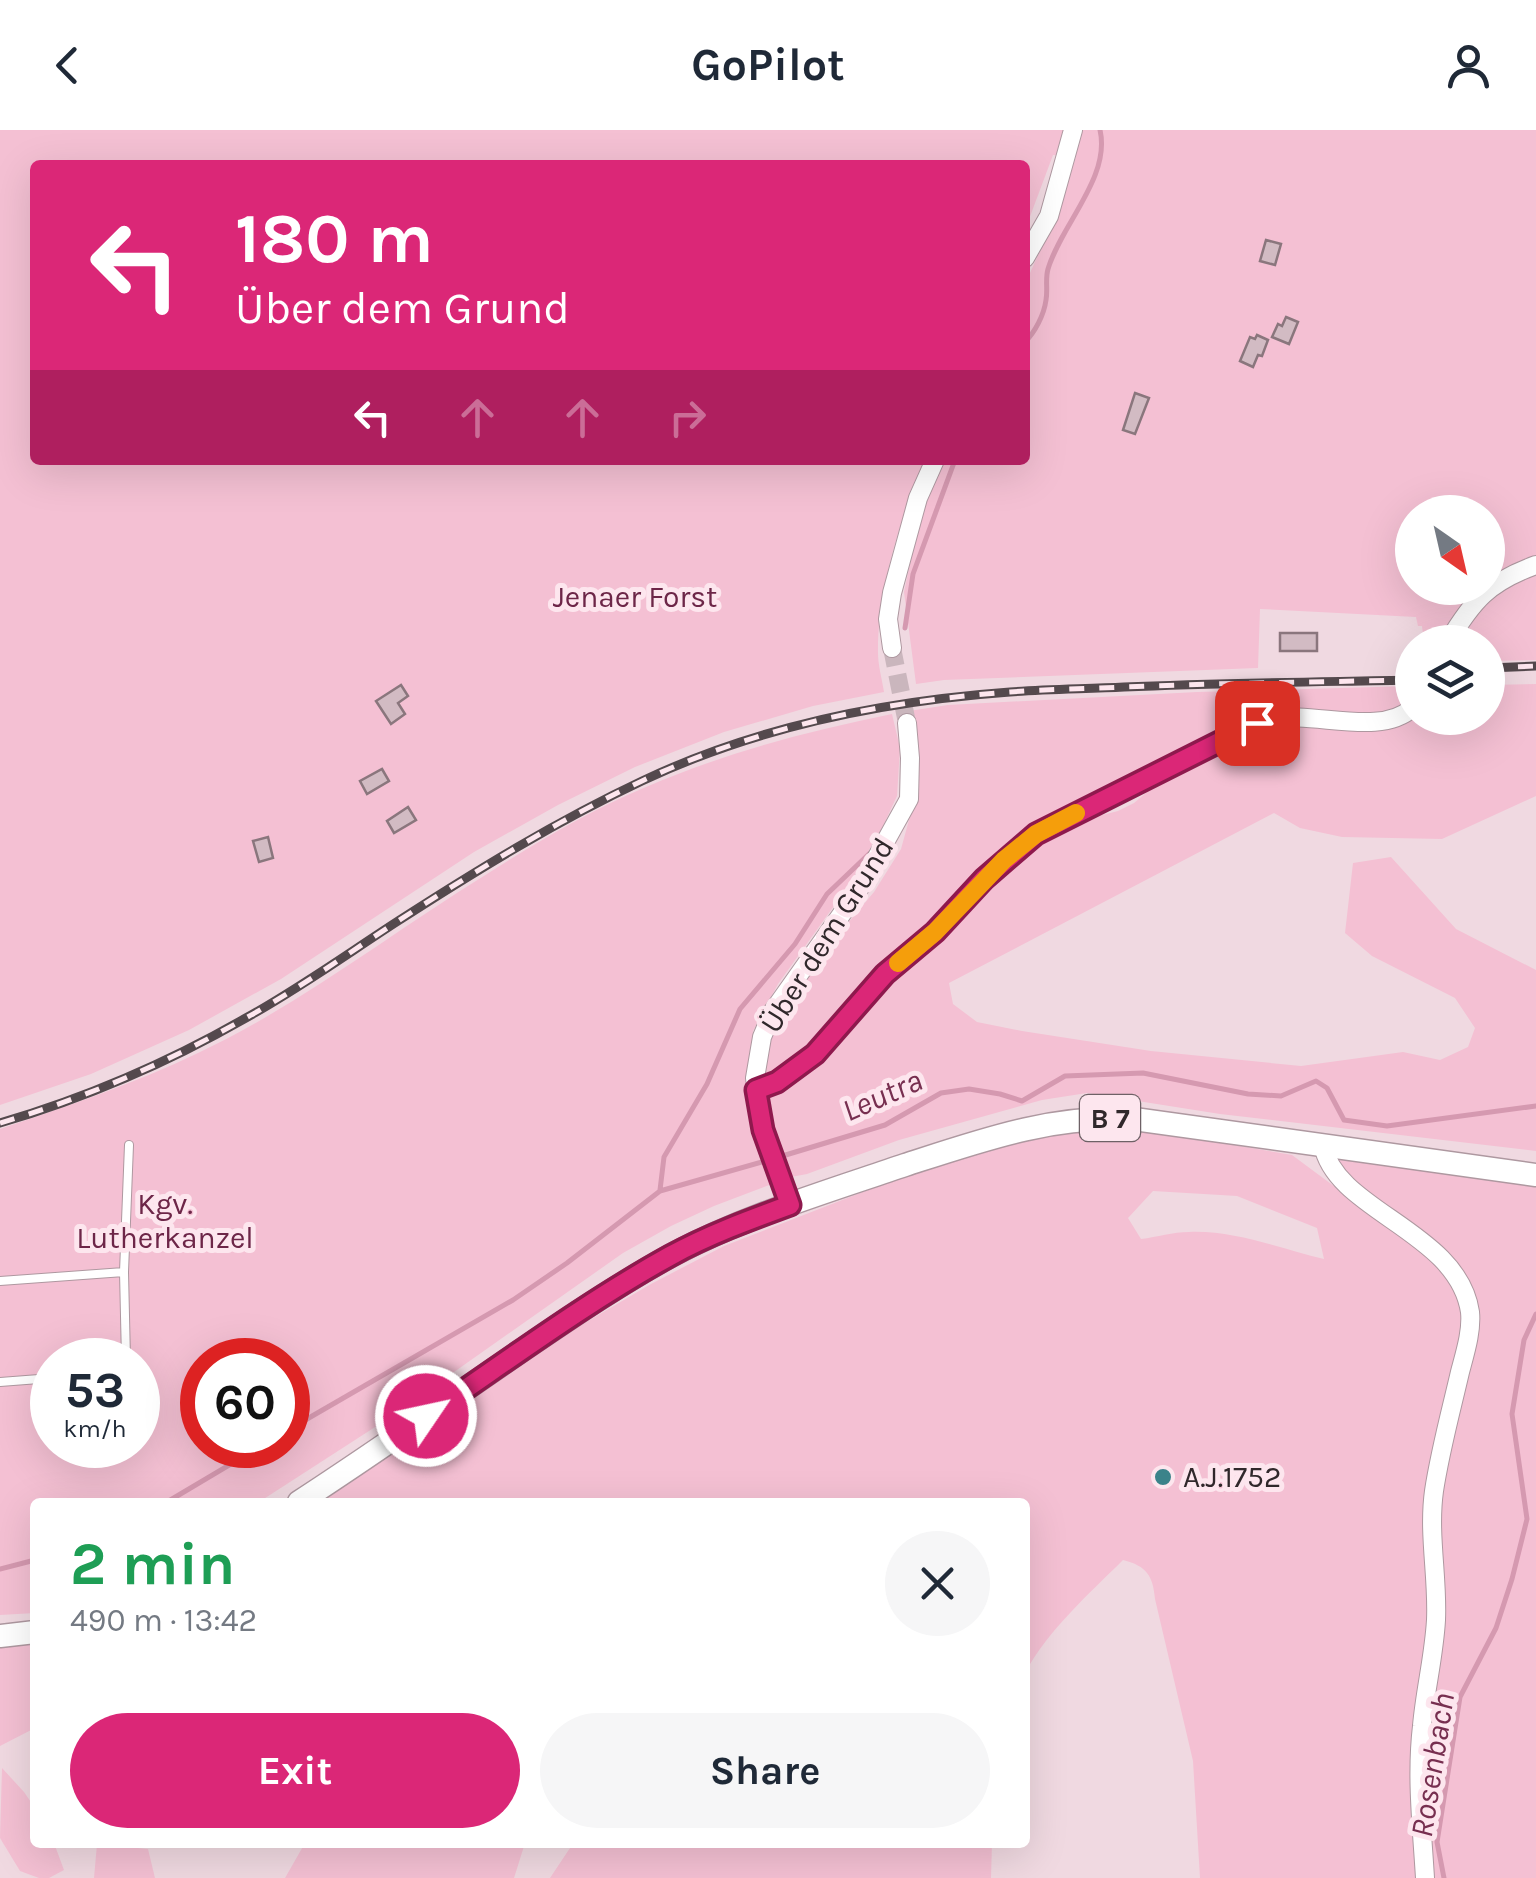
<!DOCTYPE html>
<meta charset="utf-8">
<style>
:root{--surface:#fff;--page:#f6f6f7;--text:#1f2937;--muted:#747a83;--accent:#db2777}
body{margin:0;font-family:Karla,sans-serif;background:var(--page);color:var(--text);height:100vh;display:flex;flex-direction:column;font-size:38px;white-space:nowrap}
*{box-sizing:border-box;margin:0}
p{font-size:32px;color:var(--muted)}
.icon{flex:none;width:55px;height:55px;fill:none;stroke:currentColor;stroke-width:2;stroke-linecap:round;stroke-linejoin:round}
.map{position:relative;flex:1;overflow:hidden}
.panel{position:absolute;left:30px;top:1368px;width:1000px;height:350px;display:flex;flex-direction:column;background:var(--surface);border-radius:10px;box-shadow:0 10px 40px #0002}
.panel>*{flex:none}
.hud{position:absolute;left:30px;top:30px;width:1000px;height:305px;border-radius:10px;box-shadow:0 10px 40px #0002;background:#db2777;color:#fff;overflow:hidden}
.needle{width:65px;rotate:146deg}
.tools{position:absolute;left:1395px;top:365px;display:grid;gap:20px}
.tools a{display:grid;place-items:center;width:110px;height:110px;border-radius:50%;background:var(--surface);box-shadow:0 10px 40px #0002;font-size:50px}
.speed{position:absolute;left:30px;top:1208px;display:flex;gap:20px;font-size:50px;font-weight:700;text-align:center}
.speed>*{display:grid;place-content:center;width:130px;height:130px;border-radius:50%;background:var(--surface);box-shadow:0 10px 40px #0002;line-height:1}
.speed small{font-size:25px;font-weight:400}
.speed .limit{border:15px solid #d22;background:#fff;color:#111}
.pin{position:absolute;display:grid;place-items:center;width:85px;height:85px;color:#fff;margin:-42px;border-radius:20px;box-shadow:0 5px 15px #0006}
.me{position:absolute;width:110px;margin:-55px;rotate:56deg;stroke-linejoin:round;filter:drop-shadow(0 0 8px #0008)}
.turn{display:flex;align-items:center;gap:35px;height:210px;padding:0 40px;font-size:45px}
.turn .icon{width:130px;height:130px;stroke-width:2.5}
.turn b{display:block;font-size:70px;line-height:85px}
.lanes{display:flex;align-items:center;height:95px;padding:0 40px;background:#0003;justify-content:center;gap:50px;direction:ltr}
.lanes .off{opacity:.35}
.round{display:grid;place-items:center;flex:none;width:105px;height:105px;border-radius:52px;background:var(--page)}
.overview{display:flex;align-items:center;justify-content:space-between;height:170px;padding:0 40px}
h1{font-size:60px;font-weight:700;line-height:75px;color:#1e9e55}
.action{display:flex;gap:20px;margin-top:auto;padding:20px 40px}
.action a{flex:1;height:115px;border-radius:60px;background:var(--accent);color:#fff;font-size:40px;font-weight:700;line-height:115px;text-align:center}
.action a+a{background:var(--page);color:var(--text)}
header{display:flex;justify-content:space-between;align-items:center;height:130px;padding:0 40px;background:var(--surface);font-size:45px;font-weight:700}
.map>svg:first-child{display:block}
</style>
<header><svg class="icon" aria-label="back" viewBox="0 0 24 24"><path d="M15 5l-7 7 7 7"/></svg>GoPilot<svg class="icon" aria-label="person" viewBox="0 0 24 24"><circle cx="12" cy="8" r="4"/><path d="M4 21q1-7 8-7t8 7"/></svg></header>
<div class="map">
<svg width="1536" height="1748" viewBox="0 0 1536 1748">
<rect width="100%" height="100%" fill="#f0d9e1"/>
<path fill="#f4c0d3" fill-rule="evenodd" d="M 0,0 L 1536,0 L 1536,430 L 1488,453 L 1488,382 L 1412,382 L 1412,458 L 1483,458 L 1450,500 L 1423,504 L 1422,496 L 1418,496 L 1416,487 L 1260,479 L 1258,538 L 944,550 L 916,554 L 904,462 L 923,373 L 943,330 L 1025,330 L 1025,154 L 1058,81 L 1076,27 L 1053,25 L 1025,100 L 1025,35 L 35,35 L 35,330 L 925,330 C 901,384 877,463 878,523 C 878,535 882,549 884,562 L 813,576 L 724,602 L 635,637 L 558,675 L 474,722 L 281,849 L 189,900 L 91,944 L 0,975 Z
M 1536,440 L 1536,530 L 1488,531 L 1488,512 L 1455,512 L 1485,470 Z
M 1536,554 L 1536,666 L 1442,709 L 1342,707 L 1300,698 L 1274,683 L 949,853 L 953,874 L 977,892 L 1022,901 L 1151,921 L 1301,936 L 1403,922 L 1440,930 L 1468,917 L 1475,898 L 1455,868 L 1372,826 L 1345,803 L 1353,733 L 1391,727 L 1456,799 L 1536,840 L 1536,1021 L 1220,984 L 1087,963 L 1042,970 L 899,1010 L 807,1044 L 791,1047 C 778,1024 758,986 773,961 L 1006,732 L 1078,686 L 1098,686 L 1118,681 L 1134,673 L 1147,662 L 1153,650 L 1258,596 L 1412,588 L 1488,588 L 1488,555 Z
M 1412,556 L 1412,571 L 1396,585 L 1291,583 L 1049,693 L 823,912 L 768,950 L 763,943 L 763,937 L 775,892 L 810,838 L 874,762 L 901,719 L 912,679 L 913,641 L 909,581 L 948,575 L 1197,562 Z
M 892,584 L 900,618 L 897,666 L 883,696 L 849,755 L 778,854 L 753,901 L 747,960 L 753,1003 L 772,1054 L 714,1076 L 671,1096 L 623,1123 L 386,1290 L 259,1372 L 35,1372 L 35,1483 L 0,1485 L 0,999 C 67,976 134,954 198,923 C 300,875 391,803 487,744 C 537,712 591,680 646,657 C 725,623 808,601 892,584 ZM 52,1230 L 138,1230 L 138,1315 L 52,1315 ZM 202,1230 L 288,1230 L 288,1315 L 202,1315 Z
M 1134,998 L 1292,1025 L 1350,1068 L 1357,1054 L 1334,1031 L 1337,1028 L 1536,1051 L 1536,1748 L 1200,1748 L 1193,1631 L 1155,1469 C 1153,1446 1147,1436 1123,1430 C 1089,1464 1048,1500 1025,1543 L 1025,1372 L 314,1372 L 554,1211 L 651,1154 L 724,1116 L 927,1037 L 1033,1007 L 1082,999 ZM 1153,1061 L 1237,1066 L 1317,1098 L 1324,1129 C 1281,1119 1235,1100 1189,1102 C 1173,1102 1157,1107 1141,1109 L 1128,1088 Z
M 35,1509 L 35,1598 L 0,1616 L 0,1513 Z
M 2,1638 L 24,1662 L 35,1678 L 35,1712 L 54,1713 L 64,1740 L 49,1748 L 39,1748 L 20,1741 L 0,1708 Z
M 574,1712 L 992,1712 L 992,1713 L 991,1748 L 550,1748 Z
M 305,1713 L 305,1712 L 525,1713 L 514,1748 L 285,1748 Z
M 97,1714 L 148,1719 L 155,1748 L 94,1748 Z"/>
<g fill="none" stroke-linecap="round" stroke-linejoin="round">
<path stroke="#d599b0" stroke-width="5" d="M 1025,212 C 1035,202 1044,185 1046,170 C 1048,160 1045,149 1048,139 C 1061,95 1111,47 1100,0
M 905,498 L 913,444 L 955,330
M 779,1027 L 885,995 L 941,963 L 969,959 L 1000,964 L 1022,971 L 1065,946 L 1143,943 L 1248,964 L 1281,966 L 1316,951 L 1327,958 L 1344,990 L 1387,996 L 1536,976
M 660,1060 L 664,1027 L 707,954 L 740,879 L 795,814 L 827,764 L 870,723
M 288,1300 L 513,1170 L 567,1133 L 660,1061 L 769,1030
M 167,1372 L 263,1315
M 0,1439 L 35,1430
M 1444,1748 L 1437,1712 L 1460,1567 L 1496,1498 L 1512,1449 L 1527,1389 L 1512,1284 L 1524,1210 L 1536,1184"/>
</g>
<path fill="#d2bbc3" stroke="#8a767d" stroke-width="2.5" d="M 1266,110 L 1281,114 L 1275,135 L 1260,131 Z
M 1286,187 L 1298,192 L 1289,214 L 1272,207 L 1278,194 L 1282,196 Z
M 1257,205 L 1268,210 L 1262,226 L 1258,225 L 1253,237 L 1240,231 L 1250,207 L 1255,209 Z
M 1135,263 L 1149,268 L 1135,304 L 1123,300 Z
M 1280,503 L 1317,503 L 1317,521 L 1280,521 Z
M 401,555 L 408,566 L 398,573 L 405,584 L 391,594 L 376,571 Z
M 382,639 L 389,651 L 367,664 L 360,651 Z
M 408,677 L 416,690 L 394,703 L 387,691 Z
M 268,707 L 273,728 L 259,732 L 253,711 Z"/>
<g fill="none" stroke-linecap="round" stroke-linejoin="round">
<path stroke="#cab6bd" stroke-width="18" stroke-dasharray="18 9" stroke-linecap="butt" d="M 892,518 L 907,593"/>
<defs>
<path id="service" d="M 0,1151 L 124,1142
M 126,1230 L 124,1142 L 129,1015
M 0,1252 L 52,1248"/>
<path id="tertiary" d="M 1025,128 L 1049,86 L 1073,0
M 1448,512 C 1473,470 1489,452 1536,435
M 892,518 L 888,489 L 892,463 L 918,368 L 935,330
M 756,960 C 808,947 835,898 868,861 C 889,839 915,823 936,801 C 970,767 999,728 1040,701 C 1059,689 1081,681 1102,671 C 1136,655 1169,637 1203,619 C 1225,607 1248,594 1272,589 C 1314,581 1381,607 1412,578
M 1323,1015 C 1335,1081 1458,1101 1470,1182 C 1472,1201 1465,1223 1460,1242 C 1451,1281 1440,1321 1434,1361 C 1428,1404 1438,1447 1436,1490 C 1434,1526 1425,1561 1422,1596 C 1416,1646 1422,1698 1425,1748
M 790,1075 L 776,1039 L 760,985 L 755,948 L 762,907 L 773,881 L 858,761 L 909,669 L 910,628 L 907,593"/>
<path id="primary" d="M 299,1372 C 373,1324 445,1273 518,1223 C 568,1189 619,1154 672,1125 C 745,1086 826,1062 905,1035 C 982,1010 1052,985 1134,989 L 1536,1045
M 0,1506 L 35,1502"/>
</defs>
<use href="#service" stroke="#ae98a0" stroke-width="10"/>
<use href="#tertiary" stroke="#ae98a0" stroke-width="20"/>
<use href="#primary" stroke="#ae98a0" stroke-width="25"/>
<use href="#service" stroke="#fff" stroke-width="8"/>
<use href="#tertiary" stroke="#fff" stroke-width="18"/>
<use href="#primary" stroke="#fff" stroke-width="22"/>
<defs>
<path id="rail" d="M 1488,538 L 1536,536
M 0,993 C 85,968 167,933 244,889 C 297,860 347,824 398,791 C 477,740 557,691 642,651 C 756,597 884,571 1010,562 C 1047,559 1086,559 1124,557 C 1220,553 1316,552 1412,550"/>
</defs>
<use href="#rail" stroke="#54494d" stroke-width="9"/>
<use href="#rail" stroke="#fde6ee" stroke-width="5" stroke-dasharray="15" stroke-linecap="butt"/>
</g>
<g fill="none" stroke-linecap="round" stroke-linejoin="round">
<defs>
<path id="route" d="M 426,1286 C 506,1232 585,1173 670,1126 C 708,1105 749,1090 790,1075 L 763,1000 L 756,960 L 777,952 L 815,924 L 885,844 L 935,802 L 984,749 L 1036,704 L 1257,593"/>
</defs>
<use href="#route" stroke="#8e194d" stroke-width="25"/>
<use href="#route" stroke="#db2777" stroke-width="18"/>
<path stroke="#f59e0b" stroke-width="18" d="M 898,833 L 935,802 L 1004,730 L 1036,704 L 1076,683"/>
</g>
<circle fill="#3b838a" stroke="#fde6ee" stroke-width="4" cx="1163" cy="1347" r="10"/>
<g text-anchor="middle" stroke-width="10" stroke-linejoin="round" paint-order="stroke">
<rect fill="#fde6ee" stroke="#6e6166" stroke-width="2.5" x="1080" y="965" width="60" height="46" rx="8"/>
<g font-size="28" font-weight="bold" fill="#30282b">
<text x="1110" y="998">B 7</text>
</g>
<g font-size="30" fill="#6d2648" stroke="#fde6ee">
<text x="635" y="477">Jenaer Forst</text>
<text x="165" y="1084">Kgv.<tspan x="165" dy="34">Lutherkanzel</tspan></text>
</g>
<g font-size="30" fill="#30282b" stroke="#fde6ee">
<text transform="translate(827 805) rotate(-58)" y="10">Über dem Grund</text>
</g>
<g font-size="30" fill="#30282b" stroke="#fde6ee" text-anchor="start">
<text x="1183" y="1357">A.J.1752</text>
</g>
<g font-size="32" font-style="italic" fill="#772f50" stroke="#fde6ee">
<text transform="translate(882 965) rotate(-24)" y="11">Leutra</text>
<text transform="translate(1432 1635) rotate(-81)" y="11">Rosenbach</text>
</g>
</g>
</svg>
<div class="tools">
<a><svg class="needle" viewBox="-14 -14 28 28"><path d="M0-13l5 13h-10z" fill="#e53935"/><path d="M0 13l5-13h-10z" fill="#747a83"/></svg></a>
<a><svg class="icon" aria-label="layers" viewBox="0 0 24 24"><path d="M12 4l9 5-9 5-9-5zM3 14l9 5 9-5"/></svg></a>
</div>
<div class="speed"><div>53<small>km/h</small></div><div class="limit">60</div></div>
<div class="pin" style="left:1257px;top:593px;background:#d93025"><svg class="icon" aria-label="arrive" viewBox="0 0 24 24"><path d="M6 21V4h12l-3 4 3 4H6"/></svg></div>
<svg class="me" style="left:426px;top:1286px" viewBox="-20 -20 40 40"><circle r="17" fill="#db2777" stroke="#fff" stroke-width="3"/><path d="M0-11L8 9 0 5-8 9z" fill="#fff"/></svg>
<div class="hud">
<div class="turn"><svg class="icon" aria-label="left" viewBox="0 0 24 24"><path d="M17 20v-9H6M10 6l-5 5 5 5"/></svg><div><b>180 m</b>Über dem Grund</div></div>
<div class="lanes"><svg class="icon" aria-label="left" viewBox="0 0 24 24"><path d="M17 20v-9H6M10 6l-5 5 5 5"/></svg><svg class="icon off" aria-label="ahead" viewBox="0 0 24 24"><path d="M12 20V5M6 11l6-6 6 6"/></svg><svg class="icon off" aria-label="ahead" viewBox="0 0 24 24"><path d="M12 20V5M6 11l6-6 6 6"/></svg><svg class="icon off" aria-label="right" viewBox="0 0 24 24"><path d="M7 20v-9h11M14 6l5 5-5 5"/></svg></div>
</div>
<section class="panel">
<div class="overview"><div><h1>2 min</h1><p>490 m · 13:42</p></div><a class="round"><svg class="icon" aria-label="close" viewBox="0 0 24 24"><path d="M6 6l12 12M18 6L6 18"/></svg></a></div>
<div class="action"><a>Exit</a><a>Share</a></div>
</section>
</div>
